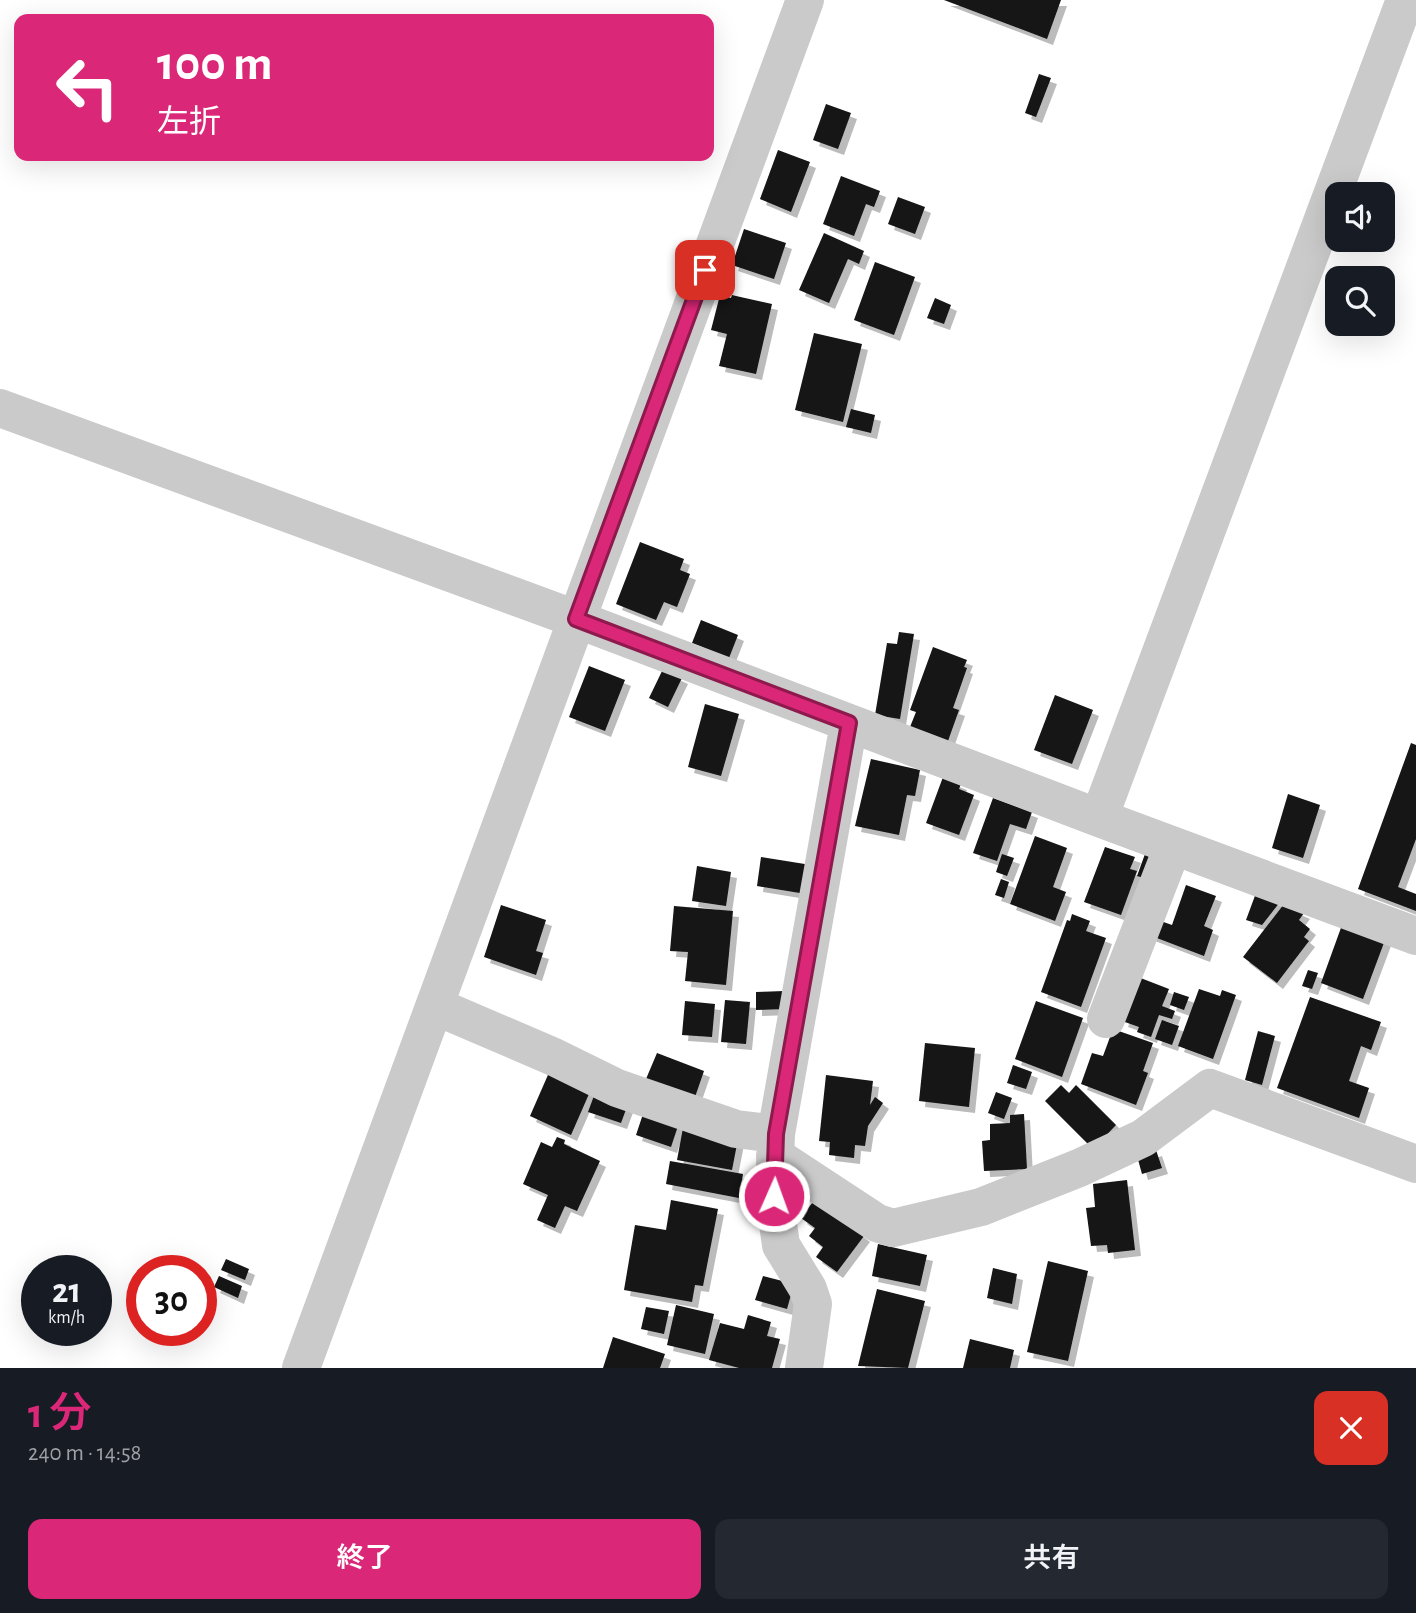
<!DOCTYPE html>
<html lang="ja">
<meta charset="utf-8">
<style>
:root{--surface:#171b24;--page:#242831;--text:#f1f3f6;--muted:#9ea1a6;--accent:#db2777}
body{margin:0;font-family:"Alegreya Sans","Noto Sans JP",sans-serif;background:var(--page);color:var(--text);height:100vh;display:flex;flex-direction:column;font-size:26px;white-space:nowrap}
*{box-sizing:border-box;margin:0}
p{font-size:23px;color:var(--muted)}
.icon{flex:none;width:38px;height:38px;fill:none;stroke:currentColor;stroke-width:2;stroke-linecap:round;stroke-linejoin:round}
.map{position:relative;height:1368px;overflow:hidden}
.panel{display:flex;flex-direction:column;background:var(--surface);flex:1}
.panel>*{flex:none}
.banner{position:absolute;left:14px;top:14px;width:700px;height:147px;border-radius:14px;box-shadow:0 7px 28px #0002;background:#db2777;color:#fff;overflow:hidden}
.fabs{position:absolute;left:1325px;top:182px;display:grid;gap:14px}
.fabs a{display:grid;place-items:center;width:70px;height:70px;border-radius:14px;background:var(--surface);box-shadow:0 7px 28px #0002;font-size:35px}
.speed{position:absolute;left:21px;top:1255px;display:flex;gap:14px;font-size:35px;font-weight:700;text-align:center}
.speed>*{display:grid;place-content:center;width:91px;height:91px;border-radius:50%;background:var(--surface);box-shadow:0 7px 28px #0002;line-height:1}
.speed small{font-size:18px;font-weight:400}
.speed .limit{border:10px solid #d22;background:#fff;color:#111}
.pin{position:absolute;display:grid;place-items:center;width:60px;height:60px;color:#fff;margin:-30px;border-radius:14px;box-shadow:0 4px 10px #0006}
.me{position:absolute;width:77px;margin:-38px;rotate:2deg;stroke-linejoin:round;filter:drop-shadow(0 0 5px #0008)}
.turn{display:flex;align-items:center;gap:24px;height:147px;padding:0 28px;font-size:32px}
.turn .icon{width:91px;height:91px;stroke-width:2.5}
.turn b{display:block;font-size:49px;line-height:60px}
.round{display:grid;place-items:center;flex:none;width:74px;height:74px;border-radius:14px;background:var(--page)}
.headline{display:flex;align-items:center;justify-content:space-between;height:119px;padding:0 28px}
h1{font-size:42px;font-weight:600;line-height:52px;color:var(--accent)}
.action{display:flex;gap:14px;margin-top:auto;padding:14px 28px}
.action a{flex:1;height:80px;border-radius:14px;background:var(--accent);color:#fff;font-size:28px;font-weight:600;line-height:80px;text-align:center}
.action a+a{background:var(--page);color:var(--text)}
.map>svg:first-child{display:block}
</style>
<div class="map">
<svg width="1416" height="1368" viewBox="0 0 1416 1368">
<defs>
<filter id="shadow"><feDropShadow dx="6" dy="6" stdDeviation="0" flood-color="#0004"/></filter>
</defs>
<rect width="100%" height="100%" fill="#fff"/>
<path fill="#141414" filter="url(#shadow)" d="M 944,0 L 1061,0 L 1047,39 Z
M 1039,74 L 1051,78 L 1036,117 L 1025,113 Z
M 826,104 L 851,113 L 838,149 L 813,140 Z
M 778,150 L 810,162 L 791,212 L 760,199 Z
M 841,176 L 880,191 L 874,207 L 866,204 L 854,236 L 823,224 Z
M 898,197 L 925,207 L 915,234 L 888,224 Z
M 744,229 L 786,243 L 774,279 L 732,265 Z
M 824,233 L 864,251 L 859,264 L 848,259 L 829,303 L 799,290 Z
M 875,262 L 915,277 L 894,335 L 854,320 Z
M 720,295 L 731,298 L 732,295 L 736,296 L 772,304 L 756,374 L 719,366 L 727,334 L 711,330 Z
M 935,298 L 951,305 L 944,324 L 927,318 Z
M 814,333 L 862,344 L 843,422 L 795,410 Z
M 851,409 L 875,415 L 871,433 L 846,427 Z
M 640,542 L 684,559 L 680,570 L 690,574 L 677,607 L 664,602 L 656,620 L 616,604 Z
M 701,620 L 738,635 L 729,658 L 692,643 Z
M 899,632 L 914,634 L 900,719 L 875,715 L 887,643 L 897,644 Z
M 933,647 L 967,660 L 964,667 L 967,668 L 953,708 L 959,710 L 948,741 L 910,727 L 916,712 L 910,710 Z
M 589,666 L 625,680 L 605,731 L 569,717 Z
M 663,669 L 682,678 L 668,707 L 649,698 Z
M 1055,695 L 1093,710 L 1072,764 L 1034,750 Z
M 705,704 L 739,714 L 721,776 L 688,767 Z
M 1411,743 L 1416,745 L 1416,839 L 1398,887 L 1416,894 L 1416,911 L 1358,889 Z
M 871,759 L 920,770 L 915,796 L 907,795 L 899,835 L 855,826 Z
M 943,777 L 961,784 L 959,789 L 974,795 L 959,835 L 926,823 Z
M 1288,794 L 1320,805 L 1303,858 L 1272,848 Z
M 993,798 L 1032,812 L 1026,829 L 1010,824 L 997,861 L 973,853 Z
M 1035,836 L 1067,848 L 1053,887 L 1066,892 L 1055,921 L 1010,904 Z
M 1105,847 L 1135,857 L 1130,869 L 1137,871 L 1121,915 L 1084,902 Z
M 1002,854 L 1014,858 L 1007,876 L 996,872 Z
M 1145,854 L 1151,857 L 1144,878 L 1137,876 Z
M 761,857 L 811,865 L 806,894 L 757,886 Z
M 697,866 L 731,872 L 726,906 L 692,901 Z
M 1001,879 L 1009,882 L 1004,898 L 995,895 Z
M 1186,885 L 1216,896 L 1204,926 L 1213,930 L 1204,956 L 1149,935 L 1155,919 L 1172,925 Z
M 1256,893 L 1280,902 L 1262,925 L 1246,920 Z
M 1284,904 L 1304,913 L 1299,920 L 1310,929 L 1304,937 L 1309,941 L 1277,983 L 1243,957 Z
M 501,905 L 546,920 L 536,951 L 543,953 L 536,975 L 484,957 Z
M 674,906 L 733,911 L 726,985 L 685,981 L 688,952 L 670,951 Z
M 1072,914 L 1090,921 L 1086,931 L 1106,938 L 1081,1007 L 1041,992 L 1067,920 L 1070,921 Z
M 1342,925 L 1385,940 L 1363,999 L 1321,983 Z
M 1308,970 L 1318,973 L 1312,989 L 1302,986 Z
M 1138,977 L 1169,989 L 1162,1006 L 1175,1011 L 1172,1019 L 1159,1015 L 1151,1037 L 1137,1032 L 1139,1027 L 1122,1021 Z
M 1199,989 L 1220,996 L 1222,990 L 1236,995 L 1213,1059 L 1178,1046 Z
M 785,991 L 786,1009 L 756,1010 L 756,992 Z
M 1174,992 L 1189,997 L 1184,1010 L 1170,1005 Z
M 1310,997 L 1381,1022 L 1371,1050 L 1361,1046 L 1349,1081 L 1369,1088 L 1359,1118 L 1277,1088 Z
M 725,1000 L 750,1002 L 746,1044 L 721,1042 Z
M 685,1001 L 715,1004 L 712,1037 L 682,1035 Z
M 1036,1001 L 1083,1018 L 1062,1077 L 1015,1059 Z
M 1162,1020 L 1179,1026 L 1172,1045 L 1155,1039 Z
M 1113,1029 L 1153,1043 L 1143,1071 L 1148,1073 L 1136,1105 L 1081,1084 L 1092,1053 L 1103,1056 Z
M 1258,1031 L 1275,1036 L 1262,1085 L 1245,1080 Z
M 925,1043 L 975,1048 L 969,1107 L 919,1101 Z
M 657,1053 L 704,1071 L 695,1097 L 646,1079 Z
M 1013,1065 L 1032,1072 L 1026,1089 L 1007,1083 Z
M 551,1068 L 592,1087 L 571,1135 L 530,1116 Z
M 826,1075 L 873,1081 L 870,1105 L 875,1097 L 883,1103 L 868,1126 L 865,1146 L 855,1145 L 854,1158 L 829,1155 L 830,1142 L 819,1141 Z
M 1061,1085 L 1069,1093 L 1076,1085 L 1116,1125 L 1093,1149 L 1045,1101 Z
M 996,1092 L 1012,1098 L 1004,1119 L 988,1113 Z
M 595,1093 L 628,1104 L 621,1123 L 588,1112 Z
M 645,1108 L 680,1120 L 671,1147 L 636,1135 Z
M 1024,1114 L 1027,1169 L 984,1171 L 982,1141 L 990,1140 L 990,1124 L 1010,1123 L 1010,1115 Z
M 683,1128 L 738,1139 L 732,1170 L 677,1160 Z
M 557,1137 L 565,1140 L 564,1144 L 600,1161 L 577,1211 L 565,1206 L 555,1228 L 537,1220 L 548,1195 L 523,1184 L 541,1142 L 552,1147 Z
M 1156,1150 L 1162,1168 L 1142,1174 L 1137,1156 Z
M 670,1161 L 743,1174 L 739,1198 L 666,1184 Z
M 1127,1180 L 1135,1250 L 1108,1253 L 1107,1245 L 1091,1246 L 1086,1208 L 1095,1207 L 1093,1184 Z
M 815,1199 L 864,1236 L 837,1272 L 816,1257 L 823,1247 L 809,1236 L 815,1228 L 801,1218 Z
M 671,1200 L 718,1209 L 703,1286 L 695,1285 L 692,1302 L 624,1290 L 635,1225 L 666,1230 Z
M 878,1244 L 927,1255 L 920,1286 L 872,1276 Z
M 226,1259 L 249,1269 L 245,1280 L 221,1270 Z
M 1048,1261 L 1088,1271 L 1068,1361 L 1027,1352 Z
M 993,1268 L 1017,1274 L 1012,1304 L 987,1298 Z
M 219,1276 L 242,1286 L 238,1298 L 214,1287 Z
M 763,1276 L 794,1284 L 787,1309 L 755,1300 Z
M 877,1289 L 925,1301 L 908,1368 L 858,1366 Z
M 676,1305 L 714,1314 L 705,1354 L 667,1345 Z
M 646,1307 L 669,1311 L 664,1334 L 641,1329 Z
M 748,1315 L 771,1322 L 767,1336 L 780,1339 L 772,1368 L 739,1368 L 709,1360 L 720,1323 L 744,1329 Z
M 613,1337 L 665,1354 L 660,1368 L 603,1368 Z
M 970,1339 L 1014,1350 L 1010,1368 L 963,1368 Z"/>
<g fill="none" stroke-linecap="round" stroke-linejoin="round">
<path stroke="#cacaca" stroke-width="38" d="M 0,408 L 576,619 L 1099,818 L 1416,936
M 1099,818 L 1405,0
M 435,1006 L 554,1057 L 617,1088 L 736,1129 L 776,1134
M 1106,1019 L 1173,846
M 775,1156 L 877,1223 L 893,1228 L 981,1207 L 1079,1168 L 1143,1138 L 1210,1088 L 1416,1164
M 301,1368 L 805,0
M 804,1368 L 813,1304 L 808,1289 L 781,1245 L 774,1196 L 776,1134 L 849,723"/>
</g>
<g fill="none" stroke-linecap="round" stroke-linejoin="round">
<defs>
<path id="route" d="M 705,270 L 576,619 L 849,723 L 776,1134 L 774,1196"/>
</defs>
<use href="#route" stroke="#8e194d" stroke-width="18"/>
<use href="#route" stroke="#db2777" stroke-width="12"/>
</g>
</svg>
<div class="fabs">
<a><svg class="icon" aria-label="sound" viewBox="0 0 24 24"><path d="M4 9h4l5-4v14l-5-4H4zM17 9q2 3 0 6"/></svg></a>
<a><svg class="icon" aria-label="search" viewBox="0 0 24 24"><circle cx="10" cy="10" r="6"/><path d="M15 15l6 6"/></svg></a>
</div>
<div class="speed"><div>21<small>km/h</small></div><div class="limit">30</div></div>
<div class="pin" style="left:705px;top:270px;background:#d93025"><svg class="icon" aria-label="arrive" viewBox="0 0 24 24"><path d="M6 21V4h12l-3 4 3 4H6"/></svg></div>
<svg class="me" style="left:774px;top:1196px" viewBox="-20 -20 40 40"><circle r="17" fill="#db2777" stroke="#fff" stroke-width="3"/><path d="M0-11L8 9 0 5-8 9z" fill="#fff"/></svg>
<div class="banner">
<div class="turn"><svg class="icon" aria-label="left" viewBox="0 0 24 24"><path d="M17 20v-9H6M10 6l-5 5 5 5"/></svg><div><b>100 m</b>左折</div></div>
</div>
</div>
<section class="panel">
<div class="headline"><div><h1>1 分</h1><p>240 m · 14:58</p></div><a class="round" style="background:#d93025;color:#fff"><svg class="icon" aria-label="close" viewBox="0 0 24 24"><path d="M6 6l12 12M18 6L6 18"/></svg></a></div>
<div class="action"><a>終了</a><a>共有</a></div>
</section>
